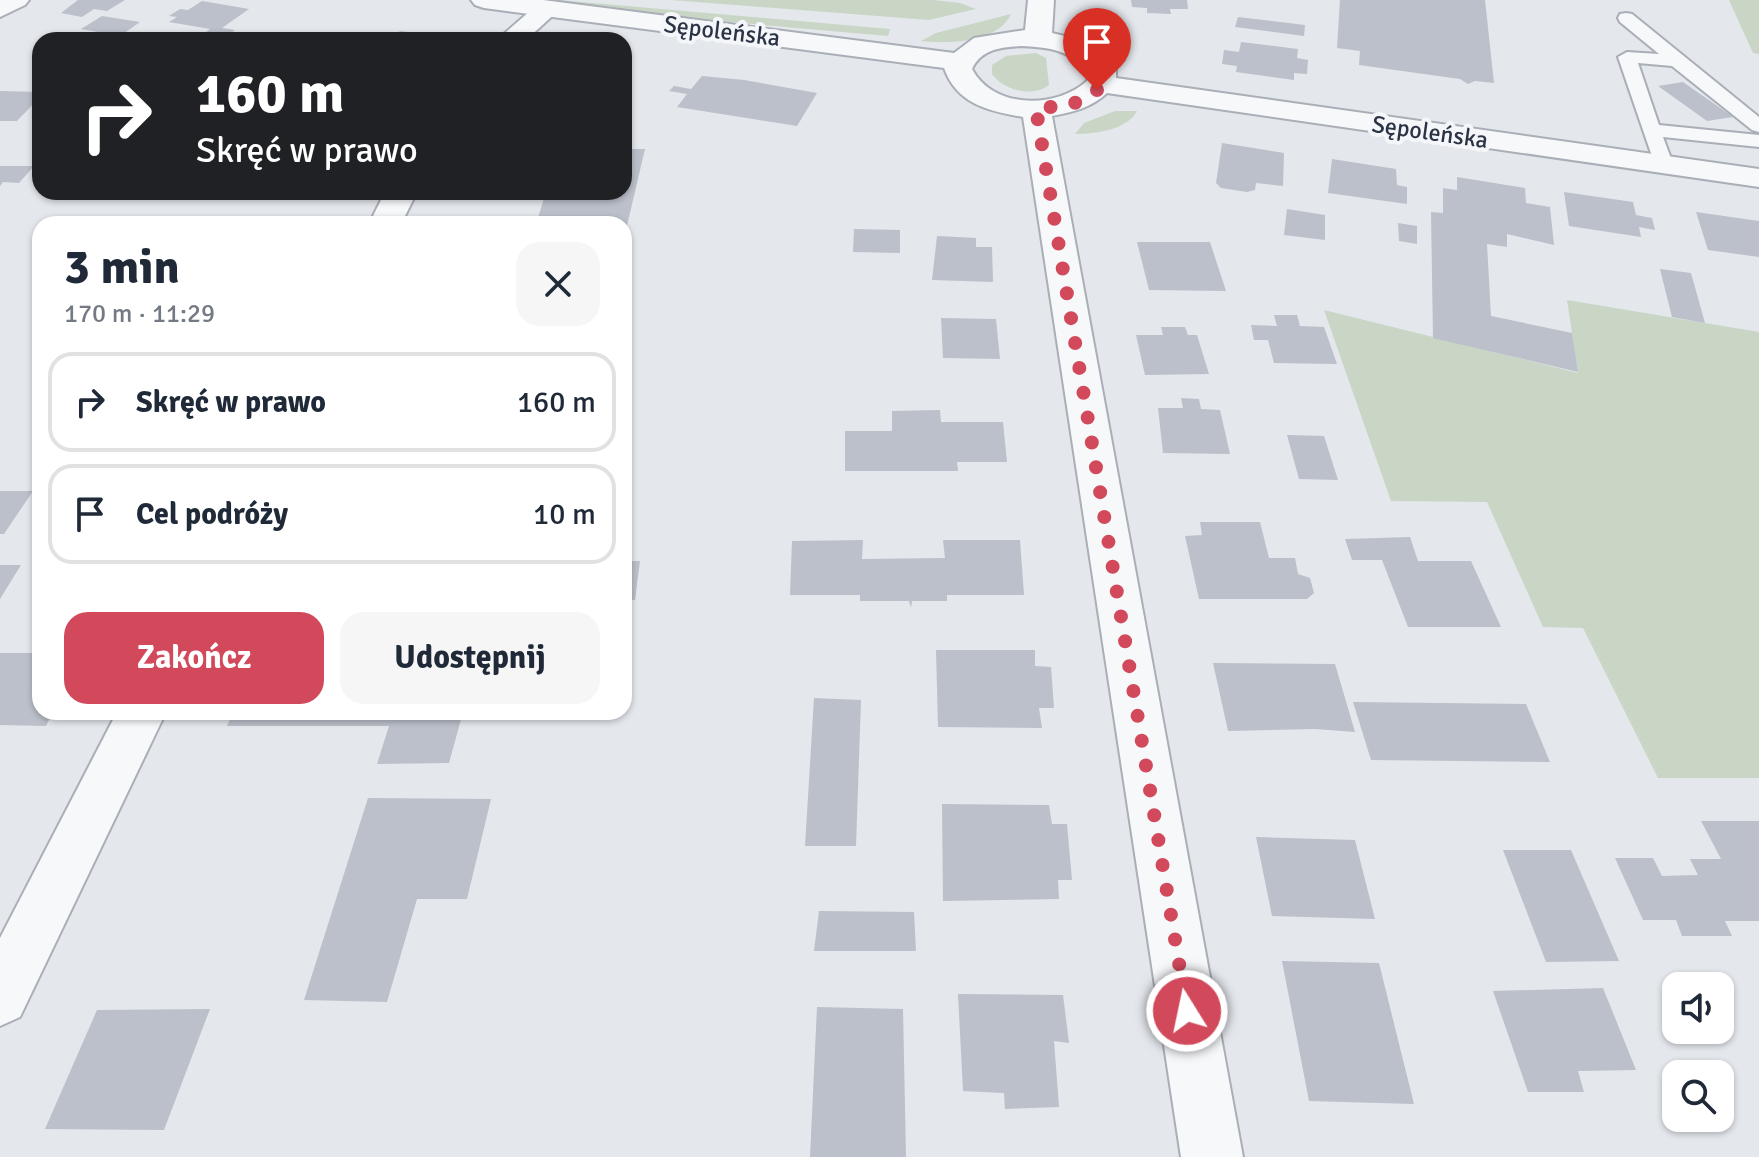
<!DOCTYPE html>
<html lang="pl">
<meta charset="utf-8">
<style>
:root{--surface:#fff;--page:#f6f6f7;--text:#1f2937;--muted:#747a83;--line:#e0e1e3;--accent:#d1495b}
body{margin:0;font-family:Signika,sans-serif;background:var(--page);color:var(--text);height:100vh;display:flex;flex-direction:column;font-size:30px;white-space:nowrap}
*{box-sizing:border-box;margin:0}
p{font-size:26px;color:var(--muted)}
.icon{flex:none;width:44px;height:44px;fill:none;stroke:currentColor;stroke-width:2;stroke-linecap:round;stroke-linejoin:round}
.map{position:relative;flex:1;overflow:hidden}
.details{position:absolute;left:32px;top:216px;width:600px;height:504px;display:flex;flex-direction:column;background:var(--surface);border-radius:24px;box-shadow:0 2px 6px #0004}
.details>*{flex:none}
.guide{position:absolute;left:32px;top:32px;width:600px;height:168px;border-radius:24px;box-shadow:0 2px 6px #0004;background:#202124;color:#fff;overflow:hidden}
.fabs{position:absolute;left:1662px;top:972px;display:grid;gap:16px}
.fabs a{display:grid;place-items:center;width:72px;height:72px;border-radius:16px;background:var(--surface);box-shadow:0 2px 6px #0004;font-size:40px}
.pin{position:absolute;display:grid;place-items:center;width:68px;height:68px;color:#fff;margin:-82px -34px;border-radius:50% 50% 50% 0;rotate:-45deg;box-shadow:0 0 8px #0007}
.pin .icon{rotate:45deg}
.me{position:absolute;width:88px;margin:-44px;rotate:350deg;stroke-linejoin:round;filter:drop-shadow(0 0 6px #0008)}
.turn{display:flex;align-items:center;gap:28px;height:168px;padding:0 32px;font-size:36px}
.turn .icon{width:104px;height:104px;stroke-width:2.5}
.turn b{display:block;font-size:56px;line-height:68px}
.round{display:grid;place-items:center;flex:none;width:84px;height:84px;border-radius:24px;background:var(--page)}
.overview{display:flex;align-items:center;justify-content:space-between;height:136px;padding:0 32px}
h1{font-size:48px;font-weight:800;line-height:60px}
.action{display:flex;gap:16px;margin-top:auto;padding:16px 32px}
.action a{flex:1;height:92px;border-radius:24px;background:var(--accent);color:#fff;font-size:32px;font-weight:800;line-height:92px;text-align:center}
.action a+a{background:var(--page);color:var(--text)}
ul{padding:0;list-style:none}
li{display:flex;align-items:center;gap:24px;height:100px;margin:0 16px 12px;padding:0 16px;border:4px solid var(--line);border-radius:24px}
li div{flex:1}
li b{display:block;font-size:30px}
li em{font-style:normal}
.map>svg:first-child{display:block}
</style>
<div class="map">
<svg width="1759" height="1157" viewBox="0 0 1759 1157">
<rect width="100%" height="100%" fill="#e4e7ec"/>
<path fill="#c9d6c5" d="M 528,0 L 559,0 L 890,29 L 888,36 L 684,18 Z
M 671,0 L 933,0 L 960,3 L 976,9 L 929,20 Z
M 1729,0 L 1759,0 L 1759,54 L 1753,53 Z
M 1011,14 C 998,43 948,44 921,41 L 936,33 Z
M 1036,53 L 1046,58 L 1049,85 C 1033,98 1003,90 992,74 L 992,65 L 1006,56 Z
M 1115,111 L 1137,111 C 1127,130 1095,134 1075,134 L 1084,123 Z
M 1567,300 L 1759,332 L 1759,778 L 1658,778 L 1583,628 L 1543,627 L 1487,502 L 1391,501 L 1324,310 L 1578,373 Z"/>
<path fill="#bbc0ca" d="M 78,0 L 125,0 L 107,11 L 94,9 L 82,17 L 61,13 Z
M 1131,0 L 1187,0 L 1188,9 L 1170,9 L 1171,14 L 1147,13 L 1147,8 L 1132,7 Z
M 1340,0 L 1485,0 L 1494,83 L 1475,81 L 1468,84 L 1460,79 L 1359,65 L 1360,51 L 1337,48 Z
M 202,1 L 249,9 L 222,28 L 235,30 L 221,40 L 196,40 L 210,29 L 169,22 L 177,17 L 169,16 L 180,9 L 188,10 Z
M 102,16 L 140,22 L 120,36 L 137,40 L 86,40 L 98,32 L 81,29 Z
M 1238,17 L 1305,25 L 1304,36 L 1235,27 Z
M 400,31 L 455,38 L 455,40 L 372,40 L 376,36 L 391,38 Z
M 1241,42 L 1298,49 L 1297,58 L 1308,60 L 1307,74 L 1294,73 L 1294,80 L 1236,72 L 1237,66 L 1222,64 L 1224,50 L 1239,52 Z
M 702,76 L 744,80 L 817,93 L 797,126 L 677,107 L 687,94 L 669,91 L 674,86 L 691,89 Z
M 1683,82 L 1733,117 L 1707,121 L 1658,86 Z
M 0,91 L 40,92 L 40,97 L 17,121 L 0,121 Z
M 1222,143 L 1284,153 L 1283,186 L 1256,183 L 1255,190 L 1247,192 L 1221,188 L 1216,183 Z
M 624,149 L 645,149 L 625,234 L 624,224 L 536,224 L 546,192 L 624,192 Z
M 1332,159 L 1396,169 L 1397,185 L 1407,187 L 1407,204 L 1328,193 Z
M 0,166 L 34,166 L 19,183 L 3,182 L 0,186 Z
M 1457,177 L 1525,188 L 1526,203 L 1550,207 L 1554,245 L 1507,234 L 1507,247 L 1487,244 L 1491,316 L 1572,333 L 1578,372 L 1433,338 L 1431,212 L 1443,213 L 1443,188 L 1457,190 Z
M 1564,192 L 1633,202 L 1636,215 L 1652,218 L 1655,230 L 1639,227 L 1641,237 L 1569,226 Z
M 1287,209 L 1325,215 L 1325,240 L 1284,235 Z
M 1696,212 L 1759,221 L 1759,257 L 1708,250 Z
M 270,219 L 306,219 L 304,224 L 266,224 Z
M 1398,223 L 1417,226 L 1417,244 L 1399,241 Z
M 854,229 L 900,230 L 900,253 L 853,252 Z
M 937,236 L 976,238 L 976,247 L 992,247 L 993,282 L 932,280 Z
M 1137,242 L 1210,242 L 1226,291 L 1149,290 Z
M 1660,269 L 1691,273 L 1705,323 L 1672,317 Z
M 1274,315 L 1297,315 L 1300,326 L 1324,327 L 1337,364 L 1274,363 L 1268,340 L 1254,340 L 1251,325 L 1277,326 Z
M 941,318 L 996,319 L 1000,359 L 943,358 Z
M 1161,327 L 1185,327 L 1188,335 L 1197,335 L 1209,374 L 1145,375 L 1136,335 L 1163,335 Z
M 1181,398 L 1199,399 L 1201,409 L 1220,410 L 1230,454 L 1163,453 L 1158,408 L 1183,408 Z
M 940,410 L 941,422 L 1003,422 L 1007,462 L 957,462 L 958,471 L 845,471 L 845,431 L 892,431 L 892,411 Z
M 1287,435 L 1324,436 L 1338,480 L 1299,479 Z
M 0,491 L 33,491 L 4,534 L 0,534 Z
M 1200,522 L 1260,522 L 1269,558 L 1295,558 L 1298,574 L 1310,578 L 1314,593 L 1307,599 L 1199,599 L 1185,536 L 1202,535 Z
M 1410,537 L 1418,561 L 1471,561 L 1501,627 L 1408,627 L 1382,560 L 1352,560 L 1345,539 Z
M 863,540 L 862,559 L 945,558 L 943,540 L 1020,540 L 1024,595 L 947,595 L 947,601 L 912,601 L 911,608 L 909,601 L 860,601 L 860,595 L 790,595 L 792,541 Z
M 624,561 L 640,561 L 635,600 L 624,600 Z
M 0,565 L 21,565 L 0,599 Z
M 936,650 L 1035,650 L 1035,666 L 1051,667 L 1054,708 L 1039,708 L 1042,728 L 938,727 Z
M 0,653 L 40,653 L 40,712 L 53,712 L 46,726 L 0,725 Z
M 1213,663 L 1335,664 L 1355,732 L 1315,729 L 1228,731 Z
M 814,698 L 861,700 L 856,846 L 805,846 Z
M 1353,702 L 1526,704 L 1550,762 L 1371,760 Z
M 233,712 L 463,712 L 449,763 L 377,764 L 389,726 L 227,726 Z
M 368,798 L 491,799 L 467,899 L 417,899 L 387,1002 L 304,1000 Z
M 942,804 L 1049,805 L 1052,824 L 1067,824 L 1072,880 L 1058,880 L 1059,899 L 943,901 Z
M 1701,821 L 1759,821 L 1759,921 L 1725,921 L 1732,936 L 1682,936 L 1676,920 L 1643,920 L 1615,858 L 1653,858 L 1662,876 L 1698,875 L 1690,859 L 1721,859 Z
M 1256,837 L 1355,840 L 1375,919 L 1272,916 Z
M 1503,850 L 1571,850 L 1619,961 L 1546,962 Z
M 819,911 L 914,912 L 916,951 L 814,951 Z
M 1282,961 L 1379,963 L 1414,1104 L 1309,1101 Z
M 1603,988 L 1636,1070 L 1578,1071 L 1584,1092 L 1528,1092 L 1493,991 Z
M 958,994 L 1063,995 L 1069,1043 L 1054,1041 L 1059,1107 L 1005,1109 L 1004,1093 L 963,1091 Z
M 817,1007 L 903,1009 L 906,1157 L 810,1157 Z
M 210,1009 L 164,1130 L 45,1129 L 97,1010 Z"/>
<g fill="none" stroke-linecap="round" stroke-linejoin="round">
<defs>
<path id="service" d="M 1626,13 L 1632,14 L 1759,117 L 1759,132 L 1752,130 L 1672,66 L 1638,63 L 1659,125 L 1759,135 L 1759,147 L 1663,137 L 1673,164 L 1670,168 L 1656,168 L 1618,57 L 1627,52 L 1659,54 L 1620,22 L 1618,18 L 1620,14 Z"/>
<path id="minor" d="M 0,0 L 29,0 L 25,5 L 0,17 Z
M 547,1 L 556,4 L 560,9 L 526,40 L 497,40 L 538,4 Z
M 385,192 L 417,192 L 401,224 L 369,224 Z
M 117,712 L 166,712 L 20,1017 L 0,1026 L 0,938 Z"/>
<path id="tertiary" d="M 471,0 L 543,0 L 954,53 L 974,38 L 1025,30 L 1028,0 L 1054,0 L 1052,33 C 1080,39 1099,47 1116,71 L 1116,78 L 1759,169 L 1759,187 L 1107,93 C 1091,108 1073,112 1052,116 L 1243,1157 L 1181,1157 L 1023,117 C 988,111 957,104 944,68 L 484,8 L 475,5 ZM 1021,46 C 1047,47 1071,50 1088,71 L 1087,81 C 1056,109 993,109 972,69 C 981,49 1002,47 1021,46 Z"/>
</defs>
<use href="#service" stroke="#a9aeb7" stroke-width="4"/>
<use href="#minor" stroke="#a9aeb7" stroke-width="4"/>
<use href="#tertiary" stroke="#a9aeb7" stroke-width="4"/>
<use href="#service" fill="#f7f8fa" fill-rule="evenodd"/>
<use href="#minor" fill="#f7f8fa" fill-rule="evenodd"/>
<use href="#tertiary" fill="#f7f8fa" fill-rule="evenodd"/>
</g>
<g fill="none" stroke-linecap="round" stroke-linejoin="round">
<path stroke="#d1495b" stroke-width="14" stroke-dasharray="0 25.2" d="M 1097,90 L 1073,104 L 1036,109 L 1187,1011"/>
</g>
<g text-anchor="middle" stroke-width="8" stroke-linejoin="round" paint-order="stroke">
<g font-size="24" fill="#2b3445" stroke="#f4f6f9">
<text transform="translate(722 31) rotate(7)" y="8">Sępoleńska</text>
<text transform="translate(1430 132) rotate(8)" y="8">Sępoleńska</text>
</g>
</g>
</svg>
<div class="fabs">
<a><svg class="icon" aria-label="sound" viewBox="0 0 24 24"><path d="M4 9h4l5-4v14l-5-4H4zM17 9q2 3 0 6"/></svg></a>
<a><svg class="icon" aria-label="search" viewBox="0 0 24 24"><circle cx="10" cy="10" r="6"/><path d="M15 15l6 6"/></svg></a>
</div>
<div class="pin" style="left:1097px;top:90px;background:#d93025"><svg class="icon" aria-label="arrive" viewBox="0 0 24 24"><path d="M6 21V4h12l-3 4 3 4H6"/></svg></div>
<svg class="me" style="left:1187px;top:1011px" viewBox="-20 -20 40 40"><circle r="17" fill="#d1495b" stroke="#fff" stroke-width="3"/><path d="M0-11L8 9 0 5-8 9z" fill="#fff"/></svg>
<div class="guide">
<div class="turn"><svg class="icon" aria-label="right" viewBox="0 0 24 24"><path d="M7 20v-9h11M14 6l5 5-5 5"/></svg><div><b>160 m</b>Skręć w prawo</div></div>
</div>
<section class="details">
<div class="overview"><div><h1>3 min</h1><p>170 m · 11:29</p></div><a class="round"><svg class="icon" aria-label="close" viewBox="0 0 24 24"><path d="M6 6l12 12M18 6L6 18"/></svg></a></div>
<ul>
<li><svg class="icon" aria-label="right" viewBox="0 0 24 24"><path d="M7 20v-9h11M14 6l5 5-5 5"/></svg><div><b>Skręć w prawo</b></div><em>160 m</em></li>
<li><svg class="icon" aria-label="arrive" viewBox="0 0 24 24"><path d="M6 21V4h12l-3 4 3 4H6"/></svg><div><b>Cel podróży</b></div><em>10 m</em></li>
</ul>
<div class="action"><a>Zakończ</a><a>Udostępnij</a></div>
</section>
</div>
